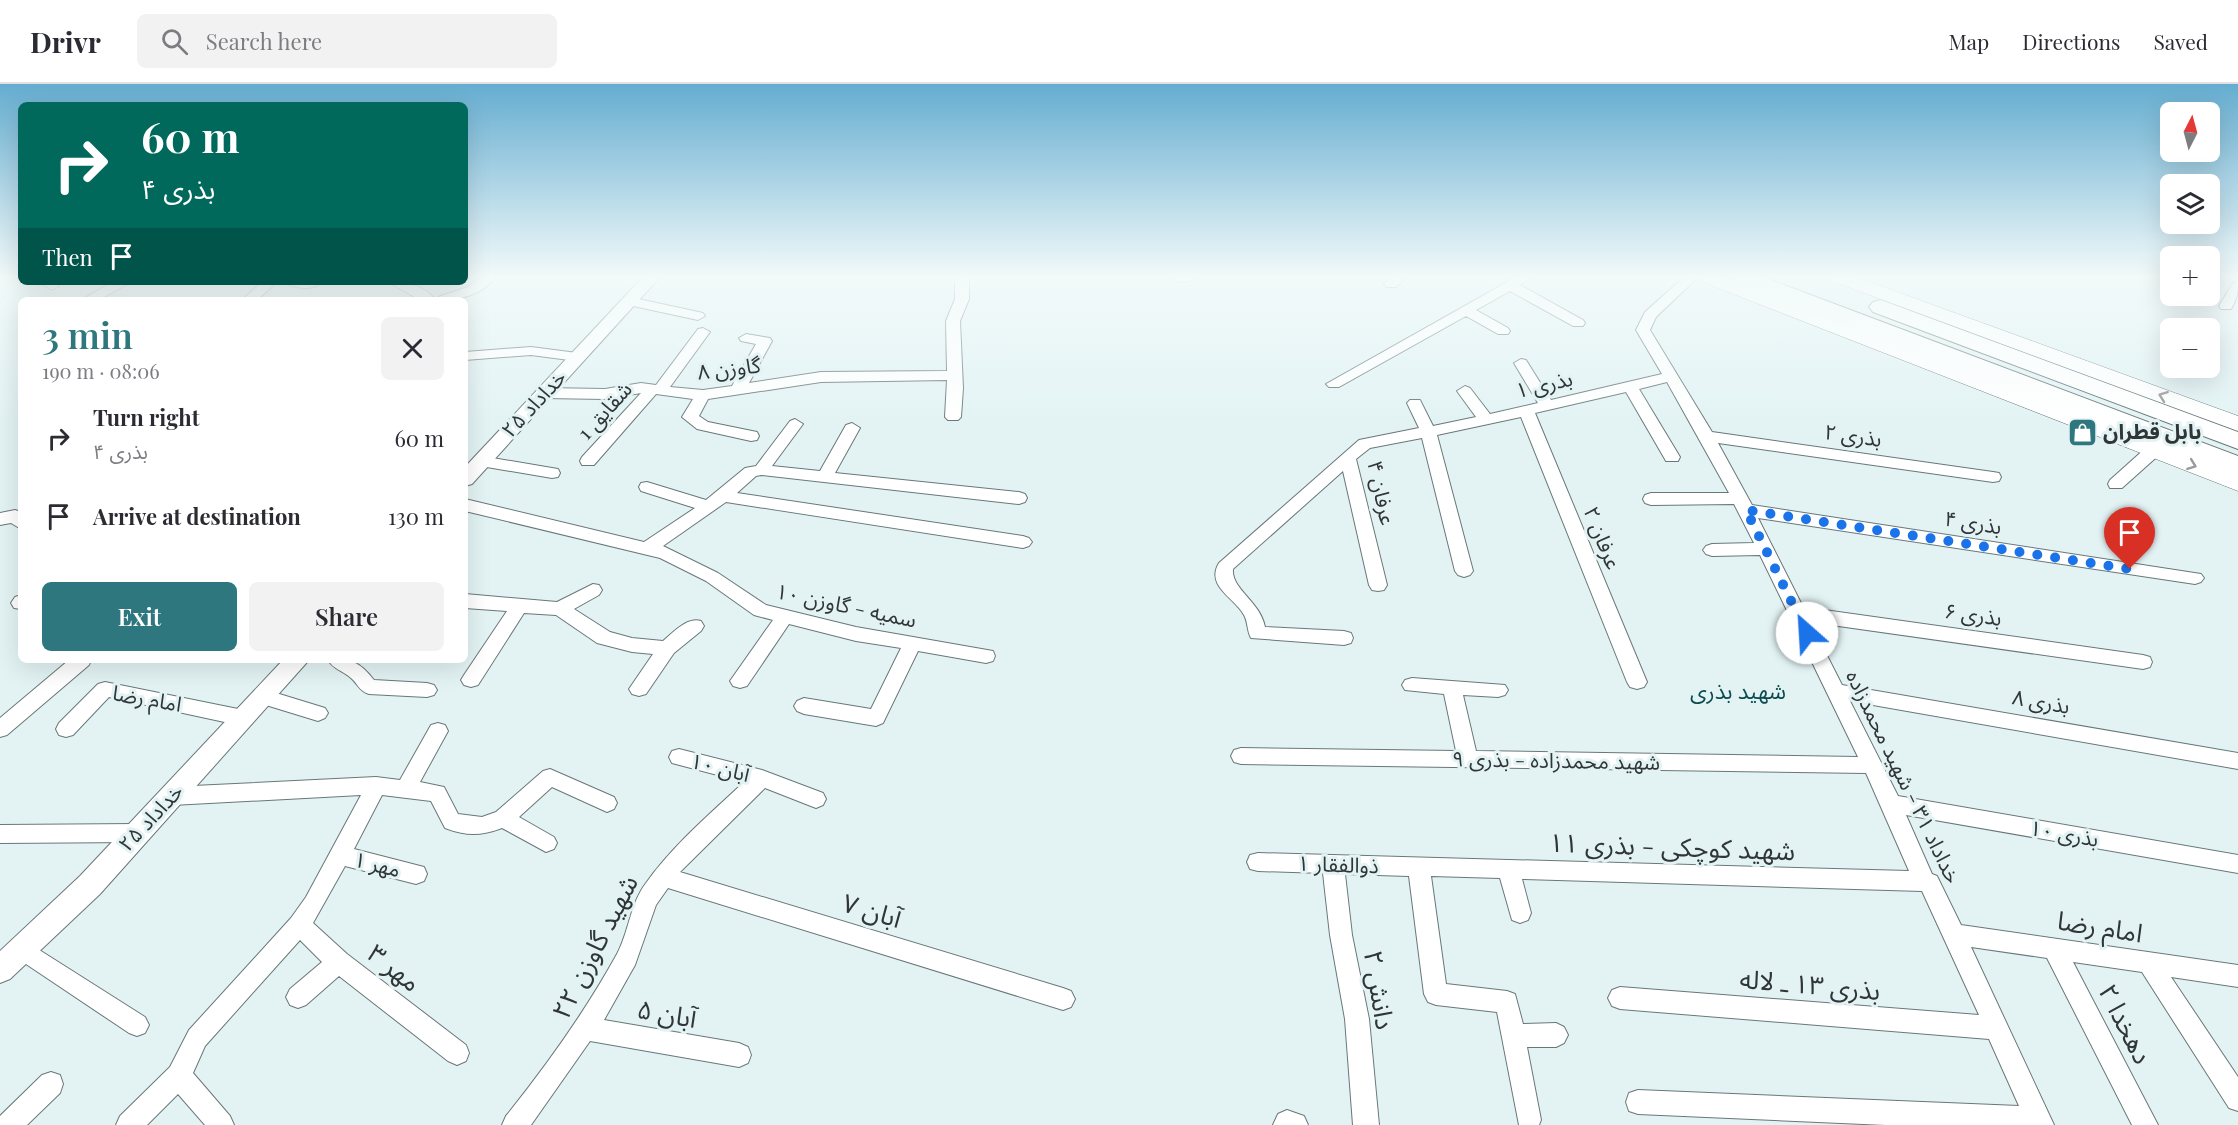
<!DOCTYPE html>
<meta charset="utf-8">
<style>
:root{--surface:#fff;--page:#f2f2f3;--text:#2b2b33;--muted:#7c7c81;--line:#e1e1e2;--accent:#2e777e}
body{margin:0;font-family:"Playfair Display","Noto Sans Arabic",serif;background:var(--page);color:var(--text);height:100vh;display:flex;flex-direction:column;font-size:22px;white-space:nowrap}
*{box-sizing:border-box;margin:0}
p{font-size:20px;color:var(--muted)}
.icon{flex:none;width:33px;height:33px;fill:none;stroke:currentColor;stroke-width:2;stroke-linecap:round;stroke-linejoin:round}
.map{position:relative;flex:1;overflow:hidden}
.drawer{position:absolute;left:18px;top:213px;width:450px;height:366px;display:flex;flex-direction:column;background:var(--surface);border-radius:9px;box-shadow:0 6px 24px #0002}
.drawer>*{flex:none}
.top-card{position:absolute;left:18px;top:18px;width:450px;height:183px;border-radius:9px;box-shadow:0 6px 24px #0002;background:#00695c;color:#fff;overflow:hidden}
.needle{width:39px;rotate:6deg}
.controls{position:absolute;left:2160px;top:18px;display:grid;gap:12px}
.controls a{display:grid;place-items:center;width:60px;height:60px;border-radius:9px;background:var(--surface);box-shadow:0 6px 24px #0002;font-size:30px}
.pin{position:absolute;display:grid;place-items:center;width:51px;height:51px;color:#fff;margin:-62px -26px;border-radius:50% 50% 50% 0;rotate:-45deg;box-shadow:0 0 6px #0007}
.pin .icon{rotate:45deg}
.me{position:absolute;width:66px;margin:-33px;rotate:334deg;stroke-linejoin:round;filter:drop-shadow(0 0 4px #0008)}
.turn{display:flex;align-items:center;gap:21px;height:126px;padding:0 24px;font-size:27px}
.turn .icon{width:78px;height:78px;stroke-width:2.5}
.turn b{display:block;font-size:42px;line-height:51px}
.then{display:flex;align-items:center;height:57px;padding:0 24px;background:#0003;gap:12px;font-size:22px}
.round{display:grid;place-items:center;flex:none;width:63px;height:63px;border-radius:9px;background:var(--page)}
.headline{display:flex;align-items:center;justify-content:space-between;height:102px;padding:0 24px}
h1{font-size:36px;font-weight:600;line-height:45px;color:var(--accent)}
.button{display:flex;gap:12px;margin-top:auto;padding:12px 24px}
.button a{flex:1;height:69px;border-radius:9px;background:var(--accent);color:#fff;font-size:24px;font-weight:600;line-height:69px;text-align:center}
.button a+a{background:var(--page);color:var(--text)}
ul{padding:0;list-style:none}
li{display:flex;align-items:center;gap:18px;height:78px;padding:0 24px}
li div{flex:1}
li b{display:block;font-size:22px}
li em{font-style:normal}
header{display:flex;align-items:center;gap:36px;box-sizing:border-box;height:84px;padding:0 30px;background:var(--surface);border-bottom:2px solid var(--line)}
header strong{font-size:28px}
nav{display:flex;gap:33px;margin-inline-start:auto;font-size:21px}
.search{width:420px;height:54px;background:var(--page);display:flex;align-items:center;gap:15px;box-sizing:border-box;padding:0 21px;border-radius:9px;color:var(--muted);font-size:22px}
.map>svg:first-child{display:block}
</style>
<header>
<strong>Drivr</strong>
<div class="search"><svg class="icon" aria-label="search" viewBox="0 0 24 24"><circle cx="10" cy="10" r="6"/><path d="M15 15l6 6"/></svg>Search here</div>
<nav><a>Map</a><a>Directions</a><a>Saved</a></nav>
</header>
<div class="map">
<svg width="2238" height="1041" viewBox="0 0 2238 1041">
<rect width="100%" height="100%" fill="#e3f3f4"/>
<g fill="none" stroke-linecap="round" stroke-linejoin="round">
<defs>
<path id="minor" d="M 481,193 L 496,193 C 480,212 460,216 436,216 L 438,213 L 468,203 Z
M 955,193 L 969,193 L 969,215 L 960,237 L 963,304 L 961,333 L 958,336 L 948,336 L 945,333 L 947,296 L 821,298 L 708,315 L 699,332 L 708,338 L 757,348 L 759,352 L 757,356 L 751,357 L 697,345 L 682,333 L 693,315 L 656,310 L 594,381 L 582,381 L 580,377 L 582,373 L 641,309 L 605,315 L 544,314 L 536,309 L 544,304 L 605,305 L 641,299 L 656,301 L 698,245 L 703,244 L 710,248 L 670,303 L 703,306 L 732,302 L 756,260 L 741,257 L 739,254 L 746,250 L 770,254 L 772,257 L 749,299 L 821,288 L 947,287 L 946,237 L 955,215 Z
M 1170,193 L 1196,193 C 1190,199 1176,199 1170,193 Z
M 1391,193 L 1406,193 L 1396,203 L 1386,203 L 1384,200 Z
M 1516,193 L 1531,193 L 1520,201 L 1583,236 L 1585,239 L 1583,242 L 1573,242 L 1510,207 L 1476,226 L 1508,244 L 1510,247 L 1508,250 L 1498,250 L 1466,232 L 1339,303 L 1329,303 L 1326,300 Z
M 1684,193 L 1698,193 L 1656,233 L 1650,246 L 1712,348 L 1993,388 L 1999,389 L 2001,393 L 1999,397 L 1993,398 L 1718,359 L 1752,421 L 2201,490 L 2204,494 L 2201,498 L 2195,500 L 1758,434 L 1803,523 L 2143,571 L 2150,573 L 2152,578 L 2150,583 L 2143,585 L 1810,538 L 1842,601 L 2238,669 L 2238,685 L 1850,617 L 1898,712 L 2238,771 L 2238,789 L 1906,731 L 1932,790 L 1937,792 L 1961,841 L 2238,881 L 2238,903 L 2171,893 L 2238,993 L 2238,1027 L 2229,1024 L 2142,888 L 2073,878 L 2158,1041 L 2132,1041 L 2047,874 L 1971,863 L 2054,1041 L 1886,1041 L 1638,1030 L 1629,1027 L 1626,1018 L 1629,1009 L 1638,1006 L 2019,1022 L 1989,955 L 1620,925 L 1612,922 L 1608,914 L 1612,906 L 1620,903 L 1979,931 L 1922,807 L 1522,795 L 1531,829 L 1528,836 L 1520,839 L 1512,836 L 1500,794 L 1431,792 L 1446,900 L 1507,907 L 1515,910 L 1523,940 L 1556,939 L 1564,943 L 1568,951 L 1564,959 L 1556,963 L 1527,963 L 1541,1036 L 1539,1041 L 1519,1041 L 1497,928 L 1436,921 L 1428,918 L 1424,910 L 1409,792 L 1345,790 L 1352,851 L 1369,935 L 1379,1041 L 1353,1041 L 1345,935 L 1330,851 L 1323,789 L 1258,787 L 1250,785 L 1247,778 L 1250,771 L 1258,769 L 1909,787 L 1866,689 L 1241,680 L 1234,678 L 1231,672 L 1234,666 L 1241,664 L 1456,667 L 1444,610 L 1405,606 L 1402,601 L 1405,596 L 1412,594 L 1505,601 L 1508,606 L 1505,611 L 1498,613 L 1463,611 L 1476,667 L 1858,673 L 1760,471 L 1712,472 L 1706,470 L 1703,466 L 1706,462 L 1712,460 L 1754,459 L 1734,420 L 1651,421 L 1645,419 L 1643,415 L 1645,411 L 1651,409 L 1729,409 L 1667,298 L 1639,305 L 1680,373 L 1678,377 L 1666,377 L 1626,308 L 1535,329 L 1647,598 L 1644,603 L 1637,605 L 1630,603 L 1627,598 L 1521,333 L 1437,351 L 1473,487 L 1470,491 L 1464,493 L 1458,491 L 1455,487 L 1422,354 L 1370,364 L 1356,375 L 1387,501 L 1384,506 L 1378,507 L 1372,506 L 1369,501 L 1343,387 L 1233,485 C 1231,505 1260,517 1265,543 L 1344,547 L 1351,549 L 1353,554 L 1351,559 L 1344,561 L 1251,554 C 1247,547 1248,538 1244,531 C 1235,514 1205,502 1219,479 L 1359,356 L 1419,344 L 1407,319 L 1410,316 L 1420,316 L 1433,342 L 1476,333 L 1457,307 L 1465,302 L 1470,304 L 1490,330 L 1538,319 L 1514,279 L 1521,275 L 1526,276 L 1551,316 L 1662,290 L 1636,246 L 1645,228 Z
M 39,198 L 55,198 L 59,202 L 52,206 Z
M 113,198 L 131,198 L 99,216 L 81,216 Z
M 262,198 L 277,198 L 257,216 L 242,216 Z
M 285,198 L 317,198 L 319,200 C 311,207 292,204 285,198 Z
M 388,198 C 407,198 423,201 436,216 L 420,216 Z
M 2238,198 C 2238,209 2237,215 2231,225 L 2221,225 L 2219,222 L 2233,199 Z
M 629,213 L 703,229 L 705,232 L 698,236 L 624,220 L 622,217 L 624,214 Z
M 531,263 L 577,269 L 584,273 L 577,277 L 531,271 L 465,276 L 465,268 Z
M 795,335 L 803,340 L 772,382 L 820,387 L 846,341 L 852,339 L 860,344 L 835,389 L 1019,408 L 1025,410 L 1027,414 L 1025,418 L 1019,420 L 761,391 L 756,392 L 737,409 L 1023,452 L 1029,454 L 1032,458 L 1029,462 L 1023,464 L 726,418 L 663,462 L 718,489 L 766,521 L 856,543 L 993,567 L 995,572 L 993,577 L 986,579 L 918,567 L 883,639 L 876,642 L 804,630 L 797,627 L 794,622 L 797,617 L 804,614 L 871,625 L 901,564 L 856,557 L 789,540 L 747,602 L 740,604 L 733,602 L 730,597 L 773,536 L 754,531 L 706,497 L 660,474 L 465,427 L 465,415 L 644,458 L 695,424 L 641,407 L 639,403 L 641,399 L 647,398 L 706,416 L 745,384 L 756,382 L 790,337 Z
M 2154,361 L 2160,362 L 2162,366 L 2160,370 L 2122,404 L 2110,404 L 2108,400 L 2110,396 L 2148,362 Z
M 481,372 L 552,384 L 558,385 L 560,389 L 558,393 L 552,394 L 475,381 L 473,377 L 475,373 Z
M 15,426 L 21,428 L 21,445 L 11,439 L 0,441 L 0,429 Z
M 593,500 L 599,501 L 602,506 L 599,511 L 574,525 L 610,548 L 632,554 L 663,557 C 674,548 687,533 701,537 L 704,542 L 701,547 L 674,569 L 646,610 L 639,612 L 632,610 L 629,605 L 653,570 L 632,568 L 597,559 L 556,531 L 524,529 L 478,601 L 471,603 L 464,601 L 461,596 L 464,591 L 507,527 L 465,524 L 465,510 L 557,518 Z
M 21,511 L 21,525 L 14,524 L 11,519 L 15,513 Z
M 69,576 L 91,576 L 89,581 L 7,651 L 0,653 L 0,634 Z
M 328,576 C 352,576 358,576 374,596 L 427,599 L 434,601 L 437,606 L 434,611 L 427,613 L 369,610 C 359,607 358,600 351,594 C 343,587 333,585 328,576 Z
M 105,598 L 243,626 L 250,629 L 253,634 L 250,639 L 243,642 L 109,613 L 73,651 L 66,653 L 59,651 L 56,645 L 59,639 L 98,600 Z
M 263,605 L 325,624 L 328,629 L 325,634 L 318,637 L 256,618 L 253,613 L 256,608 Z
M 438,639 L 445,641 L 448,647 L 420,698 L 444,703 L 458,730 L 482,733 L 496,728 L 543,687 L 550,685 L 614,713 L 617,719 L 614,725 L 607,728 L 552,703 L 519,733 L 554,753 L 557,759 L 554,765 L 546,768 L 502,744 C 481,752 466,752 445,744 L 431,717 L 382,711 L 354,765 L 424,783 L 427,790 L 424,797 L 416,800 L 345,782 L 313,839 L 347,870 L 466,961 L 469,969 L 466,977 L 457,981 L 448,977 L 339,892 L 306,921 L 298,924 L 290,921 L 286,913 L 290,905 L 322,878 L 300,856 L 205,962 L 193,989 L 230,1032 L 234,1041 L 205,1041 L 178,1010 L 147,1041 L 116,1041 L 120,1032 L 170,983 L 189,946 L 291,834 L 306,813 L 361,711 L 172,721 L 165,718 L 162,712 L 165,706 L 172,703 L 376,693 L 400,696 L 431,641 Z
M 679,665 L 762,686 L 823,709 L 826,715 L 823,721 L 816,724 L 765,704 L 680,788 L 1063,904 L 1071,907 L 1075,915 L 1071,923 L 1063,926 L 668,804 L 656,821 L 635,881 L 604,936 L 739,959 L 748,963 L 751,971 L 748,979 L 739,983 L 590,957 L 531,1041 L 502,1041 L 506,1032 C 547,981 585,928 617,870 C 629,848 630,820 646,799 C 673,761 710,730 744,698 L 672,679 L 669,673 L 672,667 Z
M 137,740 L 144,743 L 148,749 L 144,755 L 137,758 L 0,759 L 0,741 Z
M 22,855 L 145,933 L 149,941 L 145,949 L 137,952 L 129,949 L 14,872 L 11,865 L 14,858 Z
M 51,988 L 60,991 L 63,1000 L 60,1009 L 27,1041 L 0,1041 L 0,1032 L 42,991 Z
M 1287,1026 L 1304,1032 L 1308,1041 L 1273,1041 L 1278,1030 Z"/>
<path id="tertiary" d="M 643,193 L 660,193 L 472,400 L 465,402 L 465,383 Z
M 283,576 L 309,576 L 100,810 L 10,895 L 0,899 L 0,867 L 80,792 Z"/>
<path id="secondary" d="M 1697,193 L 1723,193 L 2238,390 L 2238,407 L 1700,197 Z
M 1829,193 L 1856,193 L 2238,332 L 2238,347 L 1832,197 Z"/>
<path id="trunk" d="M 1732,193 L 1763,193 L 2238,372 L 2238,391 L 1735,198 Z
M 1881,216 L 2238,348 L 2238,365 L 1873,228 L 1869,223 L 1873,218 Z"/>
</defs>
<use href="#minor" stroke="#697779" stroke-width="2"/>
<use href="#tertiary" stroke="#697779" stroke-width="2"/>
<use href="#secondary" stroke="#697779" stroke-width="1"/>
<use href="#trunk" stroke="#697779" stroke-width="2"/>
<use href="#minor" fill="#fff" fill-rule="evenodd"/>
<use href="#tertiary" fill="#fff" fill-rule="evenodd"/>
<use href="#secondary" fill="#fff" fill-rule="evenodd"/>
<use href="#trunk" fill="#fff" fill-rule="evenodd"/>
</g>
<defs><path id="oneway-chevron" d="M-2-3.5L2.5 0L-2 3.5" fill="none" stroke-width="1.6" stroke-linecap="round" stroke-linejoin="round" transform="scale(1.5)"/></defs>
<g stroke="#989a9b">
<use href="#oneway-chevron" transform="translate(2163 312) rotate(-160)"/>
<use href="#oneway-chevron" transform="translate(2192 381) rotate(21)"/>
</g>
<linearGradient id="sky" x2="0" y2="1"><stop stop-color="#65add0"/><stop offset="0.57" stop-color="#f2fafa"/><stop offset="1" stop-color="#f2fafa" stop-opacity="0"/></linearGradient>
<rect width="2238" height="338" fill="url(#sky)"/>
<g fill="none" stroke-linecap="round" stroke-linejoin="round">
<path stroke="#1a73e8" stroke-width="10" stroke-dasharray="0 18" d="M 1807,549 L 1746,426 L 2130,485"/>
</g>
<defs>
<symbol id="shop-square" viewBox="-11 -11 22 22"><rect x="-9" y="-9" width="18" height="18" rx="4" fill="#2e777e" stroke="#e3f3f4"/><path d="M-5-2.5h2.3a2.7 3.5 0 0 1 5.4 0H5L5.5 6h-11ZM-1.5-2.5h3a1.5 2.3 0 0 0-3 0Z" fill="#fff"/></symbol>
</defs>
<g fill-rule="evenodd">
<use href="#shop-square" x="2066" y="332" width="33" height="33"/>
</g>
<g text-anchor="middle" stroke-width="6" stroke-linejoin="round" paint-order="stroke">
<g font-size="21" fill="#303637" stroke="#e3f3f4">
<text transform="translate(729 285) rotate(-7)" y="7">گاوزن ۸</text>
<text transform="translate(1544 301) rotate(-13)" y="7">بذری ۱</text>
<text transform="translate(534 320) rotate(-47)" y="7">خداداد ۲۵</text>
<text transform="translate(605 327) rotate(-48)" y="7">شقایق 1</text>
<text transform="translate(1853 352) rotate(8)" y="7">بذری ۲</text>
<text transform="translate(1381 409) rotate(78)" y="7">عرفان ۴</text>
<text transform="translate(1973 439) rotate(9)" y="7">بذری ۴</text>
<text transform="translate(1602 454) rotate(68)" y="7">عرفان ۲</text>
<text transform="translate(846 522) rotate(12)" y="7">سمیه - گاوزن ۱۰</text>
<text transform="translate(1973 531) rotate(8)" y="7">بذری ۶</text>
<text transform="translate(147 615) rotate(10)" y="7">امام رضا</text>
<text transform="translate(2041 618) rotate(10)" y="7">بذری ۸</text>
<text transform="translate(1556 677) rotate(1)" y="7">شهید محمدزاده - بذری ۹</text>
<text transform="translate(720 684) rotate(14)" y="7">آبان ۱۰</text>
<text transform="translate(1903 693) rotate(64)" y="7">خداداد ۳۱ - شهید محمدزاده</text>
<text transform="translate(151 734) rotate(-47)" y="7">خداداد ۲۵</text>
<text transform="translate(2064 750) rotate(10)" y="7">بذری ۱۰</text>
<text transform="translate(377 781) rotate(14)" y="7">مهر ۱</text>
<text transform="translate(1338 781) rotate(2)" y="7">ذوالفقار ۱</text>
</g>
<g font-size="21" font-weight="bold" fill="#303637" stroke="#e3f3f4" text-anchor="start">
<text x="2103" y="355">بابل قطران</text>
</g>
<g font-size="22" fill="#0b4b50" stroke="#e3f3f4">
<text x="1738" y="615">شهید بذری</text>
</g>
<g font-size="26" fill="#303637" stroke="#e3f3f4">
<text transform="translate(1672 763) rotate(2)" y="9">شهید کوچکی - بذری ۱۱</text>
<text transform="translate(872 827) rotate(17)" y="9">آبان ۷</text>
<text transform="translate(2100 843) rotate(9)" y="9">امام رضا</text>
<text transform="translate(595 863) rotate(-63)" y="9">شهید گاوزن ۲۲</text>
<text transform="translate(394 884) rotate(38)" y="9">مهر ۳</text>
<text transform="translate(1810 901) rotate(5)" y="9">بذری ۱۳ ـ لاله</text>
<text transform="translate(1379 906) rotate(81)" y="9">دانش ۲</text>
<text transform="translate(667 930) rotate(10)" y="9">آبان ۵</text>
<text transform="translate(2125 940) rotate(63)" y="9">دهخدا ۲</text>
</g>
</g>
</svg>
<div class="controls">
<a><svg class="needle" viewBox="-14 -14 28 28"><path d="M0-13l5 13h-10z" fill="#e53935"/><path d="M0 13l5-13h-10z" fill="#7c7c81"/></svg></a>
<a><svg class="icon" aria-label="layers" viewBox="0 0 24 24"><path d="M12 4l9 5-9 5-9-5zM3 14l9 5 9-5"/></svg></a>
<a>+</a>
<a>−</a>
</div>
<div class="pin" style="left:2130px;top:485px;background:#d93025"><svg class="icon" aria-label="arrive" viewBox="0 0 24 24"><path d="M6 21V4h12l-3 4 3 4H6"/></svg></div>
<svg class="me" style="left:1807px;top:549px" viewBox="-20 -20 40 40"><circle r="19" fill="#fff"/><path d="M0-13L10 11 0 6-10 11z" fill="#1a73e8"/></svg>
<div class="top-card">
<div class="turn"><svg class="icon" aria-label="right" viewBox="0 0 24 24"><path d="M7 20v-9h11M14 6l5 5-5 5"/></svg><div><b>60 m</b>بذری ۴</div></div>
<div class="then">Then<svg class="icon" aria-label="arrive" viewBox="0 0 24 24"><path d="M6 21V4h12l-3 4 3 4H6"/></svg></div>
</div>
<section class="drawer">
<div class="headline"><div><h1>3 min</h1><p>190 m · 08:06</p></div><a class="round"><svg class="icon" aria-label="close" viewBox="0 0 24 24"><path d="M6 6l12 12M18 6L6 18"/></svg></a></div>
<ul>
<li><svg class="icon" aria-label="right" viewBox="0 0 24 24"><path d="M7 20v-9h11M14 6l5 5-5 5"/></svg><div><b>Turn right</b><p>بذری ۴</p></div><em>60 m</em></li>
<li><svg class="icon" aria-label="arrive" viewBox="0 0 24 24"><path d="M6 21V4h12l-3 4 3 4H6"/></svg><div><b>Arrive at destination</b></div><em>130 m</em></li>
</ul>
<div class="button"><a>Exit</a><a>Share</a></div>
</section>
</div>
